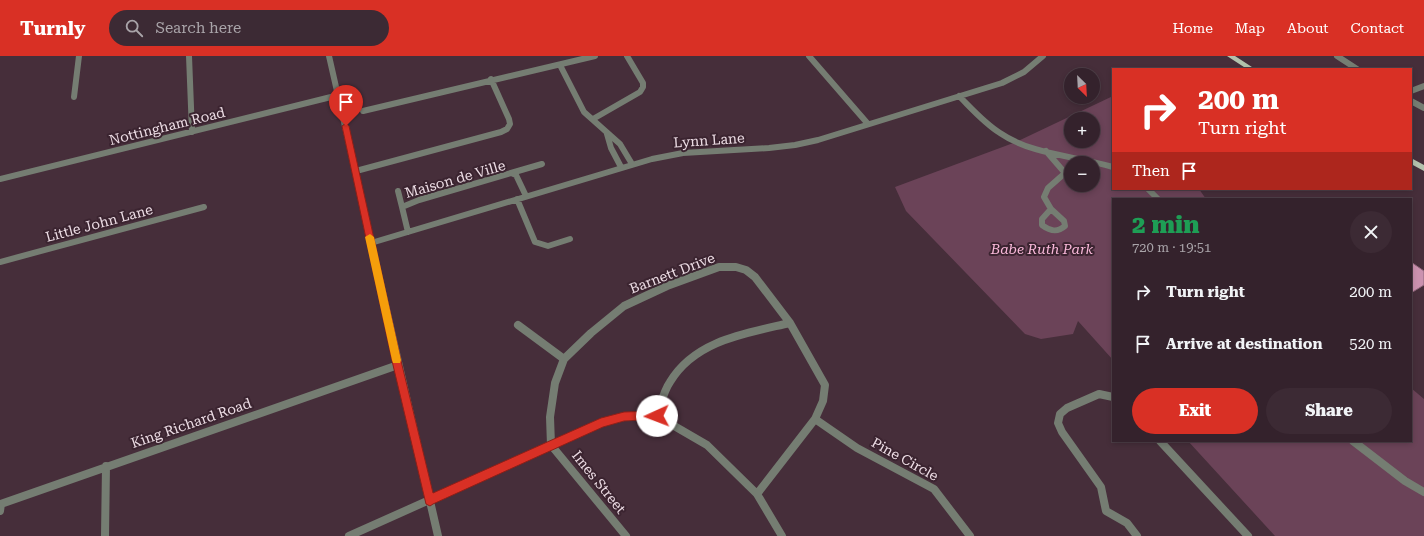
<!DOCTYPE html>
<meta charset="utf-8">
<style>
:root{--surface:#34222c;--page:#3c2a34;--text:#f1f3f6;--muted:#a9a4a9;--line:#4e3f48;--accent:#d93025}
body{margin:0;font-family:"Roboto Serif",serif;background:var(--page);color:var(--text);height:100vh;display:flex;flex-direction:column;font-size:15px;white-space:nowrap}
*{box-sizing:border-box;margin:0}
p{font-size:13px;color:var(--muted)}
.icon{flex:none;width:22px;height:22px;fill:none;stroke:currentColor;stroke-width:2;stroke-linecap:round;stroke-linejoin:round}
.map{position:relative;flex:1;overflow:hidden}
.details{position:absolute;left:1112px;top:142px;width:300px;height:244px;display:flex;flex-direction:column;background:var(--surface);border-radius:0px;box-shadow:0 2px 6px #0003,0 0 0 1px var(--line)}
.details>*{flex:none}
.banner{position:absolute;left:1112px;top:12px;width:300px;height:122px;border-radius:0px;box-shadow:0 2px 6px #0003,0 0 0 1px var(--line);background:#d93025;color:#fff;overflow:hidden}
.needle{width:26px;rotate:156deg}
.tools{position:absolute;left:1064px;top:12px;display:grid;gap:8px}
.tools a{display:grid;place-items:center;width:36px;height:36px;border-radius:50%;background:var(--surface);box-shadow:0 2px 6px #0003,0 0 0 1px var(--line);font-size:20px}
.pin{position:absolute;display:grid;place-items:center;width:34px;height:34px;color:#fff;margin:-41px -17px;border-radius:50% 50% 50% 0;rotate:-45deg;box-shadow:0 0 4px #0007}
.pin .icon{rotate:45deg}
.me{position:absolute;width:44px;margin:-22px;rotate:268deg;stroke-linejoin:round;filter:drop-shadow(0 0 3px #0008)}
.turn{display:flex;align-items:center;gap:14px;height:84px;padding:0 20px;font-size:18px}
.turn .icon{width:52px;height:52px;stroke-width:2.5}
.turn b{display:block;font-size:28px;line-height:34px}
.then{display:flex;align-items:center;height:38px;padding:0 20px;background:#0003;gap:8px;font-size:15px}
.round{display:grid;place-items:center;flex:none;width:42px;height:42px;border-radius:21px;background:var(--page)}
.head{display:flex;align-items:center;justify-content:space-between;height:68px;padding:0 20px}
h1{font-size:24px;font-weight:800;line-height:30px;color:#1e9e55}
.cta{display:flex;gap:8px;margin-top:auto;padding:8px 20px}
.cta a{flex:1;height:46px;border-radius:24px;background:var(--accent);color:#fff;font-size:16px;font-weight:800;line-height:46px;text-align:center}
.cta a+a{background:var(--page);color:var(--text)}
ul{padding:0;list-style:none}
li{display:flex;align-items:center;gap:12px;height:52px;padding:0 20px}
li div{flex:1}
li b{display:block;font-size:15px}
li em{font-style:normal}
header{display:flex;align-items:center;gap:24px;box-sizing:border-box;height:56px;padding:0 20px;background:var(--accent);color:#fff}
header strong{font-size:19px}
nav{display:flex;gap:22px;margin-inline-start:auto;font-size:14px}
.search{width:280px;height:36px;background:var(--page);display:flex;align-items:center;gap:10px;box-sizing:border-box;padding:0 14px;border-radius:22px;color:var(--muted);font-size:15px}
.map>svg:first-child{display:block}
</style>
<header>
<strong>Turnly</strong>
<div class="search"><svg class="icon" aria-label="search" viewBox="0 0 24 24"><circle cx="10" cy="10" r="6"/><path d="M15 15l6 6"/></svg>Search here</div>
<nav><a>Home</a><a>Map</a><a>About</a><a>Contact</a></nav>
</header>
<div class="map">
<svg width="1424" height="480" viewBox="0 0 1424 480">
<rect width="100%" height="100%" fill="#462e3a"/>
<path fill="#6b4358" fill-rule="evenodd" d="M 1113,40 L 1113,133 L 1199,133 L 1206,143 L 1113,143 L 1113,304 L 1078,265 L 1073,278 L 1041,283 L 1025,278 L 906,155 L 895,131 L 1016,86 ZM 1071,63 L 1093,63 L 1093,85 L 1071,85 ZM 1071,107 L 1093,107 L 1093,129 L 1071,129 Z
M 1411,332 L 1424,343 L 1424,480 L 1275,480 L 1188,385 L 1411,385 Z"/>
<path fill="#cb92af" stroke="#8e667a" d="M 1411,206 L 1424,215 L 1424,229 L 1411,237 Z"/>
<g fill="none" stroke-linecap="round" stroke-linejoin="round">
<path stroke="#757d72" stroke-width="6" d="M 189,0 L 192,76
M 329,0 L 377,211
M 809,0 L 868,68
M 1337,0 L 1357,13
M 560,9 L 584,56 L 620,88 L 632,108
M 1411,35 L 1424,30
M 959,40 C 972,53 984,67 1000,77 C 1032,99 1076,100 1113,111
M 74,41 L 79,0
M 1411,45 L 1424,52
M 363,55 L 595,0
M 593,63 L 640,36 L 643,31 L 643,27 L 627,0
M 607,78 L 611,92 L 621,111
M 1046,95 L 1065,117 L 1048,132 L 1044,141 L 1051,153
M 356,115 L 501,76 L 507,73 L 510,68 L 509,63 L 491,23
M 511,117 L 542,108
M 0,123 L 339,39
M 1148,133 L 1158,143
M 398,135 L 402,151
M 517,143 L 535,186 L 548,190 L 570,183
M 1051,153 L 1064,165 L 1065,170 C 1057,177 1050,175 1042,169 L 1042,163 Z
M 408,176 L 402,151 L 419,144 L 511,117 L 516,119 L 526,140
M 371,187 L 652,103 L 683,97 L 769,92 L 795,89 L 818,84 L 1002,27 L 1024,16 L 1043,0
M 0,206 L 204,151"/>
<path stroke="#757d72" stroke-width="8" d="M 376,210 L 438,480
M 518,269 L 564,303
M 1113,341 L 1099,338 L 1067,352 L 1060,358 L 1058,367 L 1062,376 L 1101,431 L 1106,455 L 1127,467 L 1137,480
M 657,360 C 661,349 663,336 670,326 C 695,284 747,277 790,267
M 815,363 L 857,392 L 934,433 L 970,480
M 1160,385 L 1248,480
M 1353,385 L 1405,425 L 1424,436
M 0,455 L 1,448 L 398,309
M 105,480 L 106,410
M 349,480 L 601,367 L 624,361 L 657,360 L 707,389 L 757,438 L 782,480
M 626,480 L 551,389 L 550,361 L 555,327 L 564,303 L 591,277 L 624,250 L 667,230 L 719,211 L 736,211 L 746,214 L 755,221 L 790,267 L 825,329 L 823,345 L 815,363 L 757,438"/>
<path fill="#b3c2ad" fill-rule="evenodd" d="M 1227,0 L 1235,0 L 1255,13 L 1247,13 Z
M 1411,102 L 1424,109 L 1424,115 L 1411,108 Z"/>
</g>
<path fill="#d93025" stroke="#8d1f18" d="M 346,67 L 349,70 L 402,309 L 433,437 L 601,362 L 624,356 L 657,355 L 660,357 L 662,360 L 660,363 L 624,365 L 603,371 L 433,448 L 430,450 L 426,448 L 393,309 L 342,70 Z"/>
<path fill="#f59e0b" d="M 370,178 L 374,181 L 401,304 L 400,307 L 393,307 L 392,304 L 365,181 Z"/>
<g text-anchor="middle" stroke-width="4" stroke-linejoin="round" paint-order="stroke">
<g font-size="14" fill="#eddde5" stroke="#3b2430">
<text transform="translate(167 70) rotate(-14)" y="5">Nottingham Road</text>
<text transform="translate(709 84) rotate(-4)" y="5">Lynn Lane</text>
<text transform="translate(455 123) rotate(-16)" y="5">Maison de Ville</text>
<text transform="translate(99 167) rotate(-15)" y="5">Little John Lane</text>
<text transform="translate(672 217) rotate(-21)" y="5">Barnett Drive</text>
<text transform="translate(191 367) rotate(-19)" y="5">King Richard Road</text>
<text transform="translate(905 403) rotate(29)" y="5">Pine Circle</text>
<text transform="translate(599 426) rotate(51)" y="5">Imes Street</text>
</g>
<g font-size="14" font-style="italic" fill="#fab9da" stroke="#3b2430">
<text x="1042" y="198">Babe Ruth Park</text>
</g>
</g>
</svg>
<div class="tools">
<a><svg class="needle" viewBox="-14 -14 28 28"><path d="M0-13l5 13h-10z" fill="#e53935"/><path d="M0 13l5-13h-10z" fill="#a9a4a9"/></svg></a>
<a>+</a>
<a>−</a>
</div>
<div class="pin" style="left:346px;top:70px;background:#d93025"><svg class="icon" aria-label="arrive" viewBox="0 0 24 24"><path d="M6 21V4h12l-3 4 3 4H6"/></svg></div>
<svg class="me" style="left:657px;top:360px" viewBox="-20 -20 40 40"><circle r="19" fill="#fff"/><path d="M0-13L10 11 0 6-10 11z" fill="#d93025"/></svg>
<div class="banner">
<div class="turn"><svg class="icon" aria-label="right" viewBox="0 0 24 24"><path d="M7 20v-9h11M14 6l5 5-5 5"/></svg><div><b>200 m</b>Turn right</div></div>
<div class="then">Then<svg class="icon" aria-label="arrive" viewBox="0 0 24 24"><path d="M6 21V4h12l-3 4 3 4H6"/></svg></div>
</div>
<section class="details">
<div class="head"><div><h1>2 min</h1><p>720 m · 19:51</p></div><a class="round"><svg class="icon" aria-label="close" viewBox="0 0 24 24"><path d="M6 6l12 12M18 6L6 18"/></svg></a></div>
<ul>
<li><svg class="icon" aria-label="right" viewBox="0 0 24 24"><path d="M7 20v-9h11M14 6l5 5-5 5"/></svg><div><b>Turn right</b></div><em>200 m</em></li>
<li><svg class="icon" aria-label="arrive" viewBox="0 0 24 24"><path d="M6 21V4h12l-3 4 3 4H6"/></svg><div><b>Arrive at destination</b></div><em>520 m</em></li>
</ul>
<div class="cta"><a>Exit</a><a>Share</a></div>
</section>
</div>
